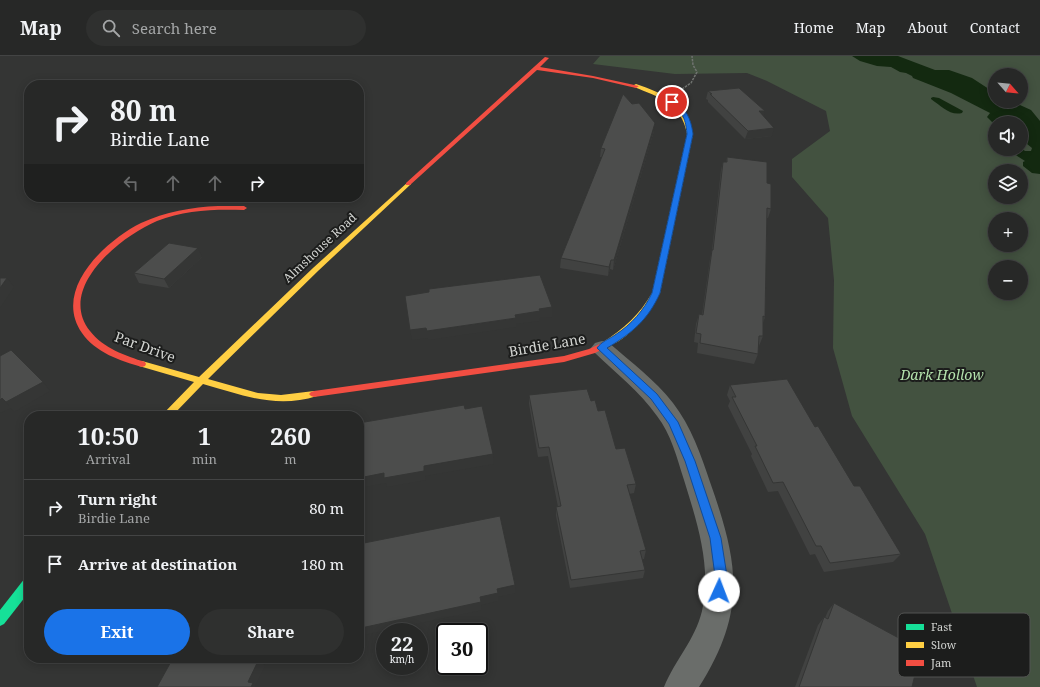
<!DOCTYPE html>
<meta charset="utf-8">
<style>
:root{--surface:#272827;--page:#2f302f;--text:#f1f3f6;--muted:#a4a6a7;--line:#434444;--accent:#1a73e8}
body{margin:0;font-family:"Noto Serif",serif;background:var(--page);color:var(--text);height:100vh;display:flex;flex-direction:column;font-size:15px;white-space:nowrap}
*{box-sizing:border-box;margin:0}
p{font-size:13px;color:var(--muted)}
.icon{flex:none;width:22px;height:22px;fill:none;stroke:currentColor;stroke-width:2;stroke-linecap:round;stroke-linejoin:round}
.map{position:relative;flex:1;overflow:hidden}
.side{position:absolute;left:24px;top:355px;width:340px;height:252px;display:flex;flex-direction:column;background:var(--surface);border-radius:16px;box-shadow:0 2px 10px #0003,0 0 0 1px var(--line)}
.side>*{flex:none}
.hud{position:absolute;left:24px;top:24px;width:340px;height:122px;border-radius:16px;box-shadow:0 2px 10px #0003,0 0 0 1px var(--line);background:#272827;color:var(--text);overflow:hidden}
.needle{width:26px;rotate:117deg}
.fabs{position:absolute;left:988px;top:12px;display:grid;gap:8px}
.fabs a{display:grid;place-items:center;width:40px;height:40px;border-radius:50%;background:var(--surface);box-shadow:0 2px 10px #0003,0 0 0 1px var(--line);font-size:20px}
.speed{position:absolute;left:376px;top:567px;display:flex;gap:8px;font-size:20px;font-weight:700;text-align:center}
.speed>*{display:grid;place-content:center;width:52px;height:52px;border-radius:50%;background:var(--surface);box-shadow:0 2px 10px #0003,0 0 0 1px var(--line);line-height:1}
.speed small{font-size:10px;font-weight:400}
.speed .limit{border:2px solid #111;border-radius:6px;background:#fff;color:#111}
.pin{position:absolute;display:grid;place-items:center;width:34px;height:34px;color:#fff;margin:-17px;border:2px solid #fff;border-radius:50%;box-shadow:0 1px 4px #0007}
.me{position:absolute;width:44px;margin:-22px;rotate:2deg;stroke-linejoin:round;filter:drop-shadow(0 0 3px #0008)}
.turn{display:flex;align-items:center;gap:14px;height:84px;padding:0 20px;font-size:18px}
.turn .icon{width:52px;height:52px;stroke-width:2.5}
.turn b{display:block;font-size:28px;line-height:34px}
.lanes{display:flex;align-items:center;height:38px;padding:0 20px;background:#0003;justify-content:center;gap:20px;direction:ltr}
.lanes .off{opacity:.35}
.eta{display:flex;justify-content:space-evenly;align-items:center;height:68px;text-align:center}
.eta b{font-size:24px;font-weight:700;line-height:28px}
.button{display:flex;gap:8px;margin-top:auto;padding:8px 20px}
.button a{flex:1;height:46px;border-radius:24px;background:var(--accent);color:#fff;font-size:16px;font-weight:700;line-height:46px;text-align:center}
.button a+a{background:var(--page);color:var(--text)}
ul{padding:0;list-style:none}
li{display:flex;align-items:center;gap:12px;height:56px;padding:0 20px;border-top:1px solid var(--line)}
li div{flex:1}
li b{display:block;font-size:15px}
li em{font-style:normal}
header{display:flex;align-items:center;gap:24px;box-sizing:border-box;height:56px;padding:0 20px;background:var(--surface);border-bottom:1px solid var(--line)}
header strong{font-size:19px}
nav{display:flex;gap:22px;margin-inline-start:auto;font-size:14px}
.search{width:280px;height:36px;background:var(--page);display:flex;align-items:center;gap:10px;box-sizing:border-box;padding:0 14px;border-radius:22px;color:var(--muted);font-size:15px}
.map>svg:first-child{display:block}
</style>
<header>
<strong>Map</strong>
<div class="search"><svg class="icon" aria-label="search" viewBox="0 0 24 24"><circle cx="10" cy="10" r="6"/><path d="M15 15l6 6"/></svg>Search here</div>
<nav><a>Home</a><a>Map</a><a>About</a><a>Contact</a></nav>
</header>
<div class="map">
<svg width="1040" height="631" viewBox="0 0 1040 631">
<rect width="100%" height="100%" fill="#343534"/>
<path fill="#435240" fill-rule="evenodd" d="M 600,0 L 1040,0 L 1040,631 L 977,631 L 925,478 L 852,360 L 833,292 L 834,224 L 828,162 L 792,121 L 792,103 L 830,75 L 826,55 L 767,25 L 747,17 L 675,18 L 593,8 ZM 995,19 L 1021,19 L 1021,45 L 995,45 ZM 995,67 L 1021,67 L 1021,93 L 995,93 ZM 995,115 L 1021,115 L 1021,141 L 995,141 ZM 995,163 L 1021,163 L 1021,189 L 995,189 ZM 995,211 L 1021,211 L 1021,237 L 995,237 Z"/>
<path fill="#132910" d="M 852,0 L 898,0 L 935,14 L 949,14 L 972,22 L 995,37 L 995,45 L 1011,45 L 1031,54 L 1040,65 L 1040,118 L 1032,117 L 1023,110 L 1023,106 L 1025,105 L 1006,93 L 1021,92 L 1025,95 L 1031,95 L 1032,92 L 1021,83 L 1021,67 L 995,67 L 995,69 L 987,61 L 990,57 L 951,37 L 913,22 L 912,20 L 906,17 L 900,16 L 891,11 L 877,10 L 860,5 Z
M 933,41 L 939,42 L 963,55 L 962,57 C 950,60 941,50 931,43 L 931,42 Z"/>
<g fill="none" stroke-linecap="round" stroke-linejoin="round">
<path stroke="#707370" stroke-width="1.5" stroke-dasharray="2.5 1" stroke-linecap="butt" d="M 682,33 L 691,27 L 697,16 L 693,9 L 692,0"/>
<path fill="#6a6d6a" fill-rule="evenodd" d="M 602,285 L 609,287 C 631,306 655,324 673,347 C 691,370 701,399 710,426 C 739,508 747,555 699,631 L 664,631 C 675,604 695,584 702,555 C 712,511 697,466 684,424 C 677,402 671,378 657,360 C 640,336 616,317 595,297 L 591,292 L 595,287 Z"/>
<path fill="#16e098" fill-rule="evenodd" d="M 29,520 L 29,536 L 4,568 L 0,570 L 0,554 L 25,522 Z"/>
<path fill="#ffcf43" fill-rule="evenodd" d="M 636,28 C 663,37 688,48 693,78 L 660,237 C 649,257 629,284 606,291 L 603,290 L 602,288 L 603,286 C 624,273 640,258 652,237 L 687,78 C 682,48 659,41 634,31 L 634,29 Z
M 408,126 L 411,128 L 410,129 L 318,215 L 208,323 L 258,337 L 281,339 L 314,335 L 317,336 L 319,338 L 317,340 C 276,353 242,339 203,328 L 172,360 L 161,360 L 194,326 L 139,310 L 138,308 L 139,306 L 142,305 L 199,321 L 313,212 Z"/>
<path fill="#f24e42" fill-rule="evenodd" d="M 545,1 L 549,2 L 540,11 L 593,20 L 639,30 L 636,32 L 593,22 L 537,14 L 410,129 L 406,129 L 406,127 Z
M 218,150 L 244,150 L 247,152 L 244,154 C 214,153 185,154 157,165 C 121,180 56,232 90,275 C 103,292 126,300 145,306 L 146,308 L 145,310 L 142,311 C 120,305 95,296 82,277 C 52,234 105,185 141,167 C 165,156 192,151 218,150 Z
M 606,285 L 609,286 L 610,288 L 609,290 L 595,297 L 564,306 L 314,341 L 311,340 L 309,338 L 311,336 L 314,335 L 564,300 L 589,293 Z"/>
</g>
<path fill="#414241" d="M 708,35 L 764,61 L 772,80 L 745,83 L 708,46 L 708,44 L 706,43 Z
M 654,75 L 613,214 L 610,213 L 608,220 L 560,212 L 561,202 L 602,101 L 600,101 L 601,92 Z
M 727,101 L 767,127 L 771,153 L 768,162 L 767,162 L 765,261 L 763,267 L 763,280 L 759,290 L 758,290 L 758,298 L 754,308 L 697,297 L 698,287 L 694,286 L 696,268 L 699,258 L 702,259 L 710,203 L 712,194 L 721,114 L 723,106 L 726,106 Z
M 202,201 L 169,232 L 139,227 L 134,217 Z
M 730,329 L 815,371 L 854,430 L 901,498 L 893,506 L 824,516 L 815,498 L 810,499 L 778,435 L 768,436 L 751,400 L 752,398 L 728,350 L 730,345 L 727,339 Z
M 529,339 L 591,345 L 598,355 L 616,393 L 636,428 L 634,437 L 629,438 L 646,494 L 644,503 L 642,503 L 645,514 L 643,522 L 570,532 L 556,460 L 556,451 L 558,451 L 548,400 L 538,401 L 529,348 Z
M 834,547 L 912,631 L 795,631 L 818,569 L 824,561 L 825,562 L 828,555 Z"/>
<path fill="#353635" d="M 759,55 L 765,55 L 763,63 Z
M 655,67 L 654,75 L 613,214 L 614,204 Z
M 774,72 L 772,80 L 745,83 L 748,75 Z
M 198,192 L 202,201 L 169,232 L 164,223 Z
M 611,204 L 610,213 L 608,220 L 609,211 Z
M 7,222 L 14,231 L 0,252 L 0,232 Z
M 552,251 L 552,261 L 539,262 L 539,265 L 516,268 L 516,271 L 428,284 L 428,282 L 412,284 L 410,274 L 515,259 L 539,253 Z
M 43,326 L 50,335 L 14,356 L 6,346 Z
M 2,342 L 11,352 L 0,357 L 0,344 Z
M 493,398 L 494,408 L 425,420 L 426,424 L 387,431 L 386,427 L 359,432 L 359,422 Z
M 515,529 L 516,537 L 498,541 L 498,545 L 481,549 L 482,554 L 364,579 L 362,574 L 359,575 L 359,566 L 480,541 L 497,533 Z
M 259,603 L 265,610 L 255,630 L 256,631 L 251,631 L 248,626 Z"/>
<path fill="#4c4d4c" stroke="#353635" d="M 739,32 L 765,55 L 759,55 L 774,72 L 748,75 L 710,38 L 712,38 L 708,35 Z
M 623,38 L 632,48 L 639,47 L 655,67 L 614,204 L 611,204 L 609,211 L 561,202 L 605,93 L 601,92 Z
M 727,101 L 767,106 L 767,127 L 771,128 L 771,153 L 767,152 L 765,261 L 763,260 L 763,280 L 759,280 L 758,298 L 700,287 L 701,278 L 696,277 L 699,258 L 703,259 L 712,194 L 713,194 L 723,106 L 727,106 Z
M 169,187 L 198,192 L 164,223 L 134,217 Z
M 540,219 L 552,251 L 539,253 L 540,255 L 515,259 L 516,262 L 427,275 L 426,272 L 410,274 L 405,240 L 429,236 L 429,233 Z
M 0,222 L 7,222 L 0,232 Z
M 11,294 L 43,326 L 6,346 L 2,342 L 0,344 L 0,300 Z
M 787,323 L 815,371 L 818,370 L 854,430 L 860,430 L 901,498 L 830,507 L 821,490 L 816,490 L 783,426 L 773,427 L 755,390 L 757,390 L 732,341 L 736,341 L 730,329 Z
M 587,333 L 591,345 L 595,344 L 598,355 L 605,354 L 616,393 L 625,392 L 636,428 L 627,429 L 646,494 L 640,495 L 645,514 L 571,524 L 556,451 L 561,450 L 549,391 L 539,392 L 529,339 Z
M 464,349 L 465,353 L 482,350 L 493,398 L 424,410 L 424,415 L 384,422 L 384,417 L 359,422 L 359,367 Z
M 500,460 L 515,529 L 497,533 L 498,537 L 480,541 L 481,546 L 361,572 L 361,566 L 359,566 L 359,488 Z
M 834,547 L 921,594 L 912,631 L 799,631 L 824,561 L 828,563 Z
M 173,602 L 255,602 L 259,603 L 248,626 L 253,627 L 251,631 L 157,631 Z"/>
<path fill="#1a73e8" stroke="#114b97" d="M 672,44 C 686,51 691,63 693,78 L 660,237 C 648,264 632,277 607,292 L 657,338 L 678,366 L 695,405 L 721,482 L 727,520 L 724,539 L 719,541 L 715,539 L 713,535 L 715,520 L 710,482 L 685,405 L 669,368 L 651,343 L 597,292 C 601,286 609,283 615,279 C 632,268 644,254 652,237 L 687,78 C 685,58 682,59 669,46 Z"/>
<g text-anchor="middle" stroke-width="4" stroke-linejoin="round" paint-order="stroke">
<g font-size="12" fill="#d2d4d1" stroke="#1c1d1c">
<text transform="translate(320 192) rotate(-43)" y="4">Almshouse Road</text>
</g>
<g font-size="14" fill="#d2d4d1" stroke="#1c1d1c">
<text transform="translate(547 289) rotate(-10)" y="5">Birdie Lane</text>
<text transform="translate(145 291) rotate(20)" y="5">Par Drive</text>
</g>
<g font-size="14" font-style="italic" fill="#b4e2ad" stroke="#1c1d1c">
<text x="942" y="324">Dark Hollow</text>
</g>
</g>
<rect x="898" y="557" width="132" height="64" rx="6" fill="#1c1d1c" stroke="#535452" stroke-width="1"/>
<rect x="906" y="568" width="18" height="6" fill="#16e098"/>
<rect x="906" y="586" width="18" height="6" fill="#ffcf43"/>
<rect x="906" y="604" width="18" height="6" fill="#f24e42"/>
<g font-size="11" fill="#d2d4d1">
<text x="931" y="575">Fast</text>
<text x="931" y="593">Slow</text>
<text x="931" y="611">Jam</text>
</g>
</svg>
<div class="fabs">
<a><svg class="needle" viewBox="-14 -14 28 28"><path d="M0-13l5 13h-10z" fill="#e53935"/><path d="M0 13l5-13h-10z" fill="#a4a6a7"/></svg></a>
<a><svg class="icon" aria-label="sound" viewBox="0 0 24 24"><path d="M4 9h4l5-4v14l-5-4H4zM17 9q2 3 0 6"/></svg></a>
<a><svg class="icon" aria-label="layers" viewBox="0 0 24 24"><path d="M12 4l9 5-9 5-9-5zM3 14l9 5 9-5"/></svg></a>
<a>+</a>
<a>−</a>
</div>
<div class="speed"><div>22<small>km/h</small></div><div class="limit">30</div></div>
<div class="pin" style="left:672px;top:46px;background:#d93025"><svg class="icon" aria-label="arrive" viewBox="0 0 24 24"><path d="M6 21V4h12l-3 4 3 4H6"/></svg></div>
<svg class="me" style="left:719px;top:535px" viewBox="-20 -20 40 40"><circle r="19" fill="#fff"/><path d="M0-13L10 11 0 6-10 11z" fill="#1a73e8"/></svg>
<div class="hud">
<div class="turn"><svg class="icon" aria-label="right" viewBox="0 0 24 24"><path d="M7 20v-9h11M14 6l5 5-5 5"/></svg><div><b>80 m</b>Birdie Lane</div></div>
<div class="lanes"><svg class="icon off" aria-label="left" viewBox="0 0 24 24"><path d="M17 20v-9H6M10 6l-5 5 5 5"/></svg><svg class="icon off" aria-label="ahead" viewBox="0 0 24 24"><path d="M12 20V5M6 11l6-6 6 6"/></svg><svg class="icon off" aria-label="ahead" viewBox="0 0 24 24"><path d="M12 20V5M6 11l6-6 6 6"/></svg><svg class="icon" aria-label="right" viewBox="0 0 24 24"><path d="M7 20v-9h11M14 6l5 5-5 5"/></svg></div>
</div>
<section class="side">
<div class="eta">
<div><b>10:50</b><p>Arrival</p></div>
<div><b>1</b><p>min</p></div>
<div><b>260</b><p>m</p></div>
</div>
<ul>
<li><svg class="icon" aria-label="right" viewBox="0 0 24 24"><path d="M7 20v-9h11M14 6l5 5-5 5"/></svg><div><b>Turn right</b><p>Birdie Lane</p></div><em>80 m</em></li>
<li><svg class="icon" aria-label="arrive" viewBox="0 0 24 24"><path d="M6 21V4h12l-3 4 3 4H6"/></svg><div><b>Arrive at destination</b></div><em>180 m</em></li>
</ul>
<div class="button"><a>Exit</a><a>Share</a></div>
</section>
</div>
